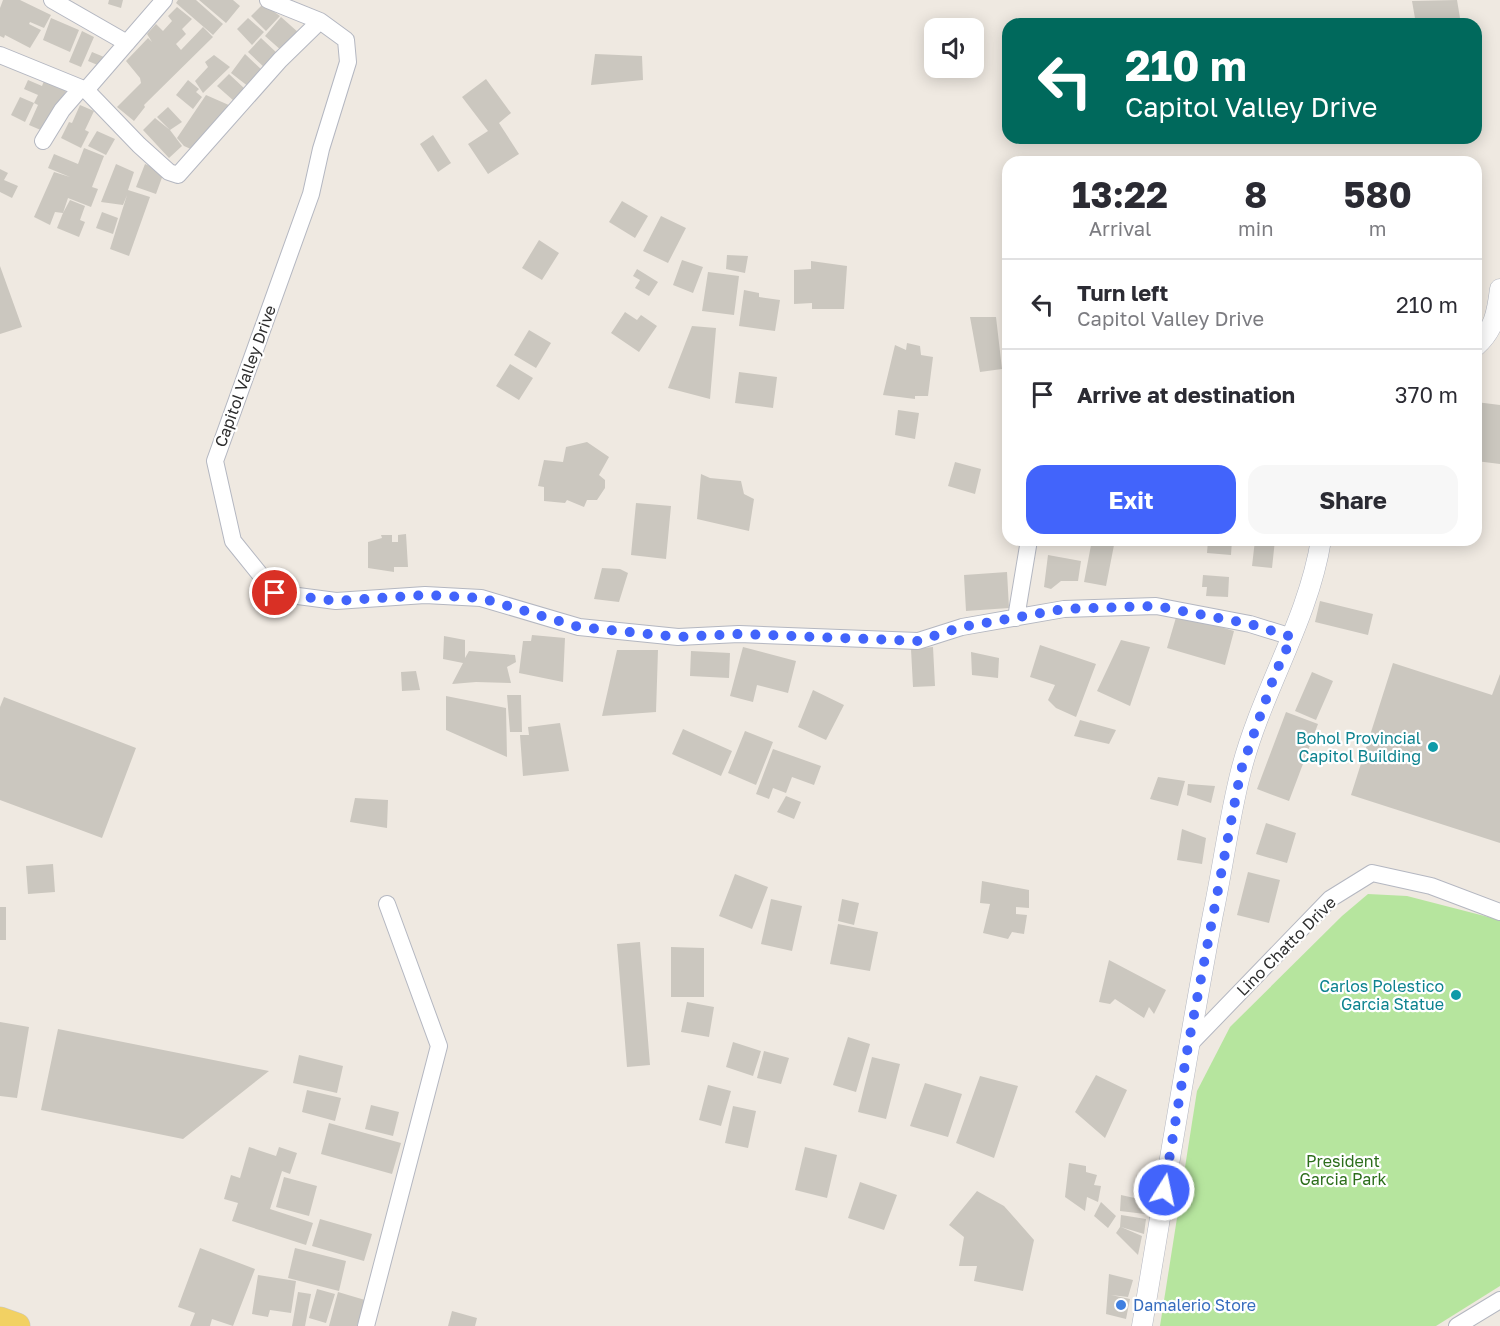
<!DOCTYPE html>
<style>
:root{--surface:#fff;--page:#f7f7f7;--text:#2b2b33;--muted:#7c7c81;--line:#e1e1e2;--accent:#4264fb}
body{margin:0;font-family:"Golos Text",sans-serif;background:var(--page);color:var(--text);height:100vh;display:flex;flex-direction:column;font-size:22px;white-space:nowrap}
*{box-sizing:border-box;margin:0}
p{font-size:20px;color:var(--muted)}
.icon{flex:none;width:33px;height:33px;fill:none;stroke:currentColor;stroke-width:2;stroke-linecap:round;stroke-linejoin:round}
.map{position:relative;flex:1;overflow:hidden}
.details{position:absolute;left:1002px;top:156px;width:480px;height:390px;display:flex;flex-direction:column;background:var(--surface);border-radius:18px;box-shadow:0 3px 15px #0003}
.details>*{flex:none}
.hud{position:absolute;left:1002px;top:18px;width:480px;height:126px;border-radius:18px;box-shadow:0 3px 15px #0003;background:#00695c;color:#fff;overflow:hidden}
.fabs{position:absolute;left:924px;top:18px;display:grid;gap:12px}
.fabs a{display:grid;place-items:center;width:60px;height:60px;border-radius:12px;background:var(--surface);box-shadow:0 3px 15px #0003;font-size:30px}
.pin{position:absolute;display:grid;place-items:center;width:51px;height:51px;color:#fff;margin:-26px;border:3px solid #fff;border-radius:50%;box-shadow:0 2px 6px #0007}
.me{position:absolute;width:66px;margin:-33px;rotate:10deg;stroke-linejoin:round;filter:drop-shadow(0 0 4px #0008)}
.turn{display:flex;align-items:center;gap:21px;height:126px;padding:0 24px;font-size:27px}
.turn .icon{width:78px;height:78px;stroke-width:2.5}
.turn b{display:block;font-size:42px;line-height:51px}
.eta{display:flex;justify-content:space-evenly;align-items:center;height:102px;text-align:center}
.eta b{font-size:36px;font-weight:700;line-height:42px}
.button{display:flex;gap:12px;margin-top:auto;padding:12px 24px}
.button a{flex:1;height:69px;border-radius:18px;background:var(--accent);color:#fff;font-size:24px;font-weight:700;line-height:69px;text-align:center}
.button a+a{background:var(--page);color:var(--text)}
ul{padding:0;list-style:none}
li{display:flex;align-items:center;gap:18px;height:90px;padding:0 24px;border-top:2px solid var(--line)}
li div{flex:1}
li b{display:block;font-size:22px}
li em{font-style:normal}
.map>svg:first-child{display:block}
</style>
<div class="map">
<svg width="1500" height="1326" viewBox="0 0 1500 1326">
<rect width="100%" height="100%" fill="#efe9e1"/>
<path fill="#b6e59e" d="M 1368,894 L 1407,896 L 1500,920 L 1500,1286 L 1436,1326 L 1160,1326 L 1197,1091 L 1230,1027 L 1342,916 Z"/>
<path fill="#cbc7bf" d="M 3,0 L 20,0 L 51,15 L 44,28 L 30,22 L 29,24 L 41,30 L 30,48 L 5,35 L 4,38 L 0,36 L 0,8 Z
M 109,0 L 123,0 L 121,8 L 108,4 Z
M 178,0 L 196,0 L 223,24 L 213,35 L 176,3 Z
M 199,0 L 233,0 L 240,6 L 226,23 Z
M 1457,0 L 1460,18 L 1416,24 L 1412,1 Z
M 263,4 L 280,16 L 266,31 L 251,16 Z
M 177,7 L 192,19 L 182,29 L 186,34 L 176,44 L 181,50 L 203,27 L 213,37 L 144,105 L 145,107 L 134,121 L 117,107 L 141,83 L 140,78 L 126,61 L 148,38 L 152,42 L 147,34 L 156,24 L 163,31 L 172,21 L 168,16 Z
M 281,17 L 299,33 L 282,51 L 265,36 Z
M 51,18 L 79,30 L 70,52 L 43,40 Z
M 248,18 L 264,32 L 252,45 L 237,29 Z
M 82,31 L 94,37 L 81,67 L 69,62 Z
M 261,38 L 278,54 L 265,68 L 248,52 Z
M 92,52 L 104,57 L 100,66 L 88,61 Z
M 245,54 L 264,72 L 249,87 L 231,73 Z
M 595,54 L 642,56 L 643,80 L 591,85 Z
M 214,55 L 230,67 L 203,93 L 195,81 L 208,67 L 205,62 Z
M 229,74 L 245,89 L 234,101 L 217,86 Z
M 486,79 L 511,113 L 499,123 L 519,154 L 488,174 L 468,144 L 488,131 L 462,97 Z
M 28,80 L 42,86 L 44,81 L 66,91 L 43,131 L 29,125 L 38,105 L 34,103 L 38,95 L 24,89 Z
M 188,80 L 199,89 L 196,92 L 202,97 L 193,109 L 176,95 Z
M 206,95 L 231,106 L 193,150 L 184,146 L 177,138 Z
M 20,97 L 34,103 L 25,122 L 11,115 Z
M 80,105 L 94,111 L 85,130 L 89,132 L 81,148 L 61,138 L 69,122 L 72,123 Z
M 168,107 L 182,122 L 170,130 L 182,146 L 169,158 L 143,130 L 155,118 L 170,130 L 157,117 Z
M 97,131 L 115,139 L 106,155 L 88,146 Z
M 433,135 L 451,163 L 438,172 L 420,144 Z
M 84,148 L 104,156 L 92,187 L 98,189 L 91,207 L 68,198 L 63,213 L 70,200 L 85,206 L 80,220 L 85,222 L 79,237 L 57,228 L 63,213 L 55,212 L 50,225 L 34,217 L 54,172 L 70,177 L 48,168 L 54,154 L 78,164 Z
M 116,164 L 134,172 L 128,190 L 150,197 L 129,256 L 110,249 L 127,195 L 123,205 L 101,202 Z
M 145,164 L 164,172 L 156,194 L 136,187 Z
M 0,169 L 8,173 L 4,180 L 18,186 L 12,198 L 0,192 Z
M 622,201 L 648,216 L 635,238 L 609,222 Z
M 102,212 L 118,218 L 113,234 L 96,228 Z
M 661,216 L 686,228 L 668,263 L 643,251 Z
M 539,240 L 559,253 L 542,280 L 522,268 Z
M 727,255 L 748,256 L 745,273 L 726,269 Z
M 682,260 L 703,267 L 693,293 L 673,285 Z
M 811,261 L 847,266 L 844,309 L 812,309 L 812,303 L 794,304 L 794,270 L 811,269 Z
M 0,266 L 22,327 L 0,334 Z
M 637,269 L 658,282 L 649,296 L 635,288 L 640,280 L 633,276 Z
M 708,272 L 739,276 L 734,315 L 702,311 Z
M 744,290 L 759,293 L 759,297 L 780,300 L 775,331 L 739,326 Z
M 625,312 L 637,320 L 641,315 L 657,326 L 639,352 L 611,333 Z
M 970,317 L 996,317 L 1002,369 L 980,372 Z
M 692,326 L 716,328 L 710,399 L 668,388 Z
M 529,330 L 551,343 L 536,368 L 514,355 Z
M 907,343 L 920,346 L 921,355 L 933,357 L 928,396 L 915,396 L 915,399 L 883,395 L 895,345 L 906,350 Z
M 510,364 L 533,378 L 519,400 L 496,386 Z
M 739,372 L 777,377 L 773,408 L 735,403 Z
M 1476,402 L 1500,405 L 1500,464 L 1476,461 Z
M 898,410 L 919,413 L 915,439 L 895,435 Z
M 587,442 L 609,457 L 599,475 L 605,480 L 605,488 L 597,500 L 587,500 L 584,507 L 567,500 L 565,503 L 544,501 L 544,487 L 538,486 L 544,460 L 563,462 L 566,447 Z
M 955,462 L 981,469 L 975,494 L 948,486 Z
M 701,474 L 710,478 L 741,481 L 744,494 L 754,499 L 749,531 L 697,519 Z
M 636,503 L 671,506 L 666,559 L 631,555 Z
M 406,534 L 408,567 L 394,567 L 394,572 L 368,568 L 368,542 L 382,538 L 381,535 L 392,535 L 392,542 L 398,542 L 398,535 Z
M 1092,540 L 1115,540 L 1106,586 L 1084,582 Z
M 1208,540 L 1232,540 L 1231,555 L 1207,553 Z
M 1255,540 L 1275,540 L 1272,568 L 1252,566 Z
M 1048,555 L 1081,561 L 1078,581 L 1061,581 L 1051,589 L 1044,587 Z
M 602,568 L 620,569 L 628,573 L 619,602 L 594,599 Z
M 1007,572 L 1009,608 L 966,611 L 964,575 Z
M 1203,575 L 1229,577 L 1228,597 L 1206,596 L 1207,587 L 1202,587 Z
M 1320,601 L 1373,614 L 1368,635 L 1315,622 Z
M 1177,614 L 1234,631 L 1225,665 L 1167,648 Z
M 532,635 L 565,638 L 563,682 L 519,673 L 523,641 L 531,641 Z
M 444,636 L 465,640 L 465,658 L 469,651 L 515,655 L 516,662 L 507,667 L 511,683 L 476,682 L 452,684 L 463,663 L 443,659 Z
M 1121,640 L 1150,647 L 1130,706 L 1097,691 Z
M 1040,645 L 1096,664 L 1076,717 L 1056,708 L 1048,700 L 1055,685 L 1030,677 Z
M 743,647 L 796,661 L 788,693 L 757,685 L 753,702 L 730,696 Z
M 933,647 L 935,686 L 913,687 L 911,649 Z
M 617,650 L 658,650 L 656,712 L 602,716 Z
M 691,651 L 730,653 L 729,678 L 690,676 Z
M 971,652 L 999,658 L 998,678 L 972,675 Z
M 1393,663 L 1492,695 L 1500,674 L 1500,843 L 1351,795 Z
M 416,671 L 420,690 L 402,691 L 401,672 Z
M 1312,672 L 1333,681 L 1316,720 L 1295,711 Z
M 813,690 L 844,705 L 826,740 L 798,727 Z
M 507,695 L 521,695 L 522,732 L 510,732 Z
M 446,696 L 506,708 L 507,757 L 446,730 Z
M 4,697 L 136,748 L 102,838 L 0,800 L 0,707 Z
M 1286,712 L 1318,724 L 1289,801 L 1257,789 Z
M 1080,720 L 1116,730 L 1109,744 L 1074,736 Z
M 560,723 L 569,771 L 523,776 L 520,735 L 529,735 L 528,727 Z
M 683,729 L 732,751 L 721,776 L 672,754 Z
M 745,731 L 773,742 L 756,785 L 728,773 Z
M 773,749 L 821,766 L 814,785 L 792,777 L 786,793 L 773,788 L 769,799 L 756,794 Z
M 1158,777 L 1185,781 L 1178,806 L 1150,799 Z
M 1188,784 L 1215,786 L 1211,803 L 1187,795 Z
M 786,796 L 801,802 L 794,819 L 777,812 Z
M 355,798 L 388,800 L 387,828 L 350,822 Z
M 1266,823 L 1296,833 L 1287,863 L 1256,854 Z
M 1182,829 L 1206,838 L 1202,864 L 1177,860 Z
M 53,864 L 55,892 L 28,894 L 26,866 Z
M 1248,872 L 1280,880 L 1269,923 L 1237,915 Z
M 735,874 L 768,887 L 752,929 L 719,916 Z
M 982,881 L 1029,890 L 1029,908 L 1016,907 L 1016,914 L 1027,915 L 1024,934 L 1012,932 L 1008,939 L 983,933 L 990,904 L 980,903 Z
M 771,899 L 802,906 L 792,951 L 761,944 Z
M 842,899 L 859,903 L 854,925 L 838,921 Z
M 0,907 L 6,907 L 6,940 L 0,940 Z
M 838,924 L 878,932 L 870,971 L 830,964 Z
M 640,942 L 650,1065 L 627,1067 L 617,944 Z
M 671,947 L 704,948 L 704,997 L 671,997 Z
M 1109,960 L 1166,990 L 1154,1014 L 1149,1007 L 1144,1018 L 1115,999 L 1110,1004 L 1099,1002 Z
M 687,1002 L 714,1007 L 709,1037 L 681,1032 Z
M 0,1022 L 29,1027 L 17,1098 L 0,1096 Z
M 58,1029 L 269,1071 L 183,1139 L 41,1110 Z
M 848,1037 L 870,1044 L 856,1092 L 833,1085 Z
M 733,1042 L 761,1051 L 753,1076 L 726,1067 Z
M 764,1051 L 789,1058 L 781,1084 L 757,1078 Z
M 299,1055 L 343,1066 L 337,1093 L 293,1083 Z
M 872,1057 L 900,1064 L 886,1119 L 858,1112 Z
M 1096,1075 L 1127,1090 L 1105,1138 L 1075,1112 Z
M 980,1076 L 1018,1086 L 994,1158 L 956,1143 Z
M 925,1083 L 962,1094 L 948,1137 L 910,1126 Z
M 708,1085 L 731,1091 L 721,1126 L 699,1120 Z
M 307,1090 L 341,1098 L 335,1121 L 302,1112 Z
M 371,1105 L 399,1112 L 393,1136 L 365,1129 Z
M 733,1106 L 756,1111 L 748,1148 L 725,1143 Z
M 329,1123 L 401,1143 L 392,1174 L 321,1154 Z
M 249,1147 L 276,1156 L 279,1147 L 297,1153 L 290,1174 L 282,1171 L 270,1209 L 313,1223 L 306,1245 L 232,1221 L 238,1203 L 224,1199 L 231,1175 L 240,1178 Z
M 805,1147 L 837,1155 L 827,1198 L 795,1190 Z
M 1069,1163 L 1086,1166 L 1086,1172 L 1097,1175 L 1094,1185 L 1101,1186 L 1098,1202 L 1087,1197 L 1085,1211 L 1065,1197 Z
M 284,1177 L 317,1186 L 309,1216 L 276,1207 Z
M 860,1182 L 897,1195 L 884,1230 L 848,1218 Z
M 977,1191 L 1004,1206 L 1034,1240 L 1023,1291 L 974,1281 L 977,1266 L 959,1266 L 964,1237 L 949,1225 Z
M 1121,1195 L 1148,1201 L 1145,1214 L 1120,1211 Z
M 1101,1202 L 1116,1216 L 1108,1228 L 1094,1216 Z
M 1121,1215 L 1146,1219 L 1144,1234 L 1121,1227 L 1142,1236 L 1138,1255 L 1116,1233 L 1120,1227 Z
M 320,1219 L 372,1234 L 364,1261 L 312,1246 Z
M 200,1248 L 255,1269 L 233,1326 L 212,1319 L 210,1326 L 190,1326 L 195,1313 L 178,1307 Z
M 295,1248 L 346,1261 L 339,1291 L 288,1278 Z
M 1109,1274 L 1133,1280 L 1128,1297 L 1111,1295 L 1130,1299 L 1126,1319 L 1106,1314 Z
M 258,1275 L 296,1281 L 291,1313 L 270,1310 L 268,1317 L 252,1314 Z
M 317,1289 L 335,1294 L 326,1323 L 309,1318 Z
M 298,1292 L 311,1294 L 305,1326 L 292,1326 Z
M 338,1292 L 365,1300 L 357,1326 L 329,1326 Z
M 452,1311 L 477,1318 L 475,1326 L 448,1326 Z"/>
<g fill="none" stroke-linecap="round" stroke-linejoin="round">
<defs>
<path id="minor" d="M 52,0 L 127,43
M 268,0 L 320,21 L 346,40 L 348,62 L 321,149 L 311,194 L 215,461 L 233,541 L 275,593 L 336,601 L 425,595 L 481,598 L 579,627 L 678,637 L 739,634 L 918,641 L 962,627 L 1064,609 L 1156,606 L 1250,624 L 1292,637
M 0,55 L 86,90 L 139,145 L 169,172 L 178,175 L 280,60 L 320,21
M 86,90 L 164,0
M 43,141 L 62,110 L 81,88
M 1016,618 L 1029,540
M 1188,1046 L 1330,899 L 1372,873 L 1431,886 L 1500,912
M 366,1326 L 439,1046 L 387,904
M 1457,1326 L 1500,1300"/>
<path id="tertiary" d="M 1476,346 C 1494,330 1497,313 1500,289
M 1142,1326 C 1165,1189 1187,1051 1213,914 C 1223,867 1229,818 1241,771 C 1261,692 1308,621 1321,540"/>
<path id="primary" d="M 0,1320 L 17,1326"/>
</defs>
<use href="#minor" stroke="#b4b7c1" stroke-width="18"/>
<use href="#tertiary" stroke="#b4b7c1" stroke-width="21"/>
<use href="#primary" stroke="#c9c9c9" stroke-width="27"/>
<use href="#minor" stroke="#fff" stroke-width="16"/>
<use href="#tertiary" stroke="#fff" stroke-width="20"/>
<use href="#primary" stroke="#f2d163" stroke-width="26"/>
</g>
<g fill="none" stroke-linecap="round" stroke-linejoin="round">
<path stroke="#4264fb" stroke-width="10" stroke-dasharray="0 18" d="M 275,593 L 336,601 L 425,595 L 481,598 L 579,627 L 678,637 L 740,634 L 918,641 L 962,627 L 1064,609 L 1156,606 L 1250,624 L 1292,637 L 1275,674 L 1241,770 L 1188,1046 L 1164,1190"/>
</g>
<g fill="#0f9aa8" stroke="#fff" stroke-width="2">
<circle cx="1433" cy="747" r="6"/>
<circle cx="1456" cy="995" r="6"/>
</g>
<circle fill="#3f7fe0" stroke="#fff" stroke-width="2" cx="1121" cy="1305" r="6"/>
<g text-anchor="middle" stroke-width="4.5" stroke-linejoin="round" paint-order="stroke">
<g font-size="16" fill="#2e2e2e" stroke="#fff">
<text transform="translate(245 376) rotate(-70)" y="6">Capitol Valley Drive</text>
<text transform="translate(1286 946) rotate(-45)" y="6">Lino Chatto Drive</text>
</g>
<g font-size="16" fill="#0d838f" stroke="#fff" text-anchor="end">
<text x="1421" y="744">Bohol Provincial<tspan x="1421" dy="18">Capitol Building</tspan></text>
<text x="1444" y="992">Carlos Polestico<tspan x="1444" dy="18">Garcia Statue</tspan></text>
</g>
<g font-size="16" fill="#2c6e1b" stroke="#fff">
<text x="1343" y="1167">President<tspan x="1343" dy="18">Garcia Park</tspan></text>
</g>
<g font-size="16" fill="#366cbe" stroke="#fff" text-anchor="start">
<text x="1133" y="1311">Damalerio Store</text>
</g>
</g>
</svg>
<div class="fabs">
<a><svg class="icon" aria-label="sound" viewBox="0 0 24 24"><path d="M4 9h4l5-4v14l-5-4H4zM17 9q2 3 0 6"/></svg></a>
</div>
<div class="pin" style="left:275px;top:593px;background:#d93025"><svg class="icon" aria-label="arrive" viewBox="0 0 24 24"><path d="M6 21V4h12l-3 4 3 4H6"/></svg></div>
<svg class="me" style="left:1164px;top:1190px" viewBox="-20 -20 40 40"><circle r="17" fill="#4264fb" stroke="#fff" stroke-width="3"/><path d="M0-11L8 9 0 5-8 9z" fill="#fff"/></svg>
<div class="hud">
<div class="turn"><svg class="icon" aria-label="left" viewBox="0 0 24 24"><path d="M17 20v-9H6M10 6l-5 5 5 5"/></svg><div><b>210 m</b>Capitol Valley Drive</div></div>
</div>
<section class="details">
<div class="eta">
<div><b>13:22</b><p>Arrival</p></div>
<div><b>8</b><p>min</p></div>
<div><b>580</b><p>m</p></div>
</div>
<ul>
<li><svg class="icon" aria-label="left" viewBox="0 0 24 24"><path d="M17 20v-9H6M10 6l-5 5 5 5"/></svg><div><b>Turn left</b><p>Capitol Valley Drive</p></div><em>210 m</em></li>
<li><svg class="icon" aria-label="arrive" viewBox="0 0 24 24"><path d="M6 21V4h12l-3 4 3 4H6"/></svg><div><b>Arrive at destination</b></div><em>370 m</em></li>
</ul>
<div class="button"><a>Exit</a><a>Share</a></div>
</section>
</div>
